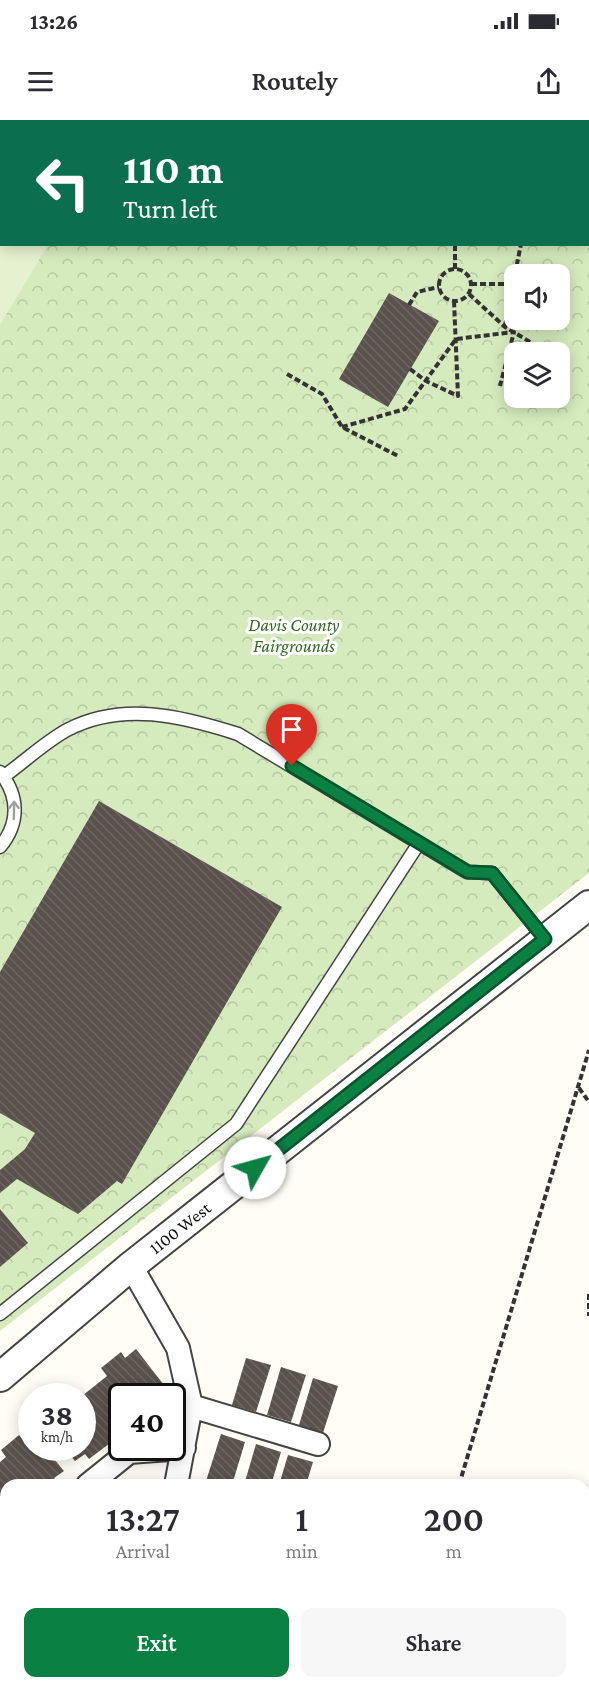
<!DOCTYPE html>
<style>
:root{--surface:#fff;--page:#f7f7f7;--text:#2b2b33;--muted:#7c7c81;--accent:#0b8043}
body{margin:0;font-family:"Crimson Pro",serif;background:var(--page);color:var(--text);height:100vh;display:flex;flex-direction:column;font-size:22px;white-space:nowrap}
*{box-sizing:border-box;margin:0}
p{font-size:20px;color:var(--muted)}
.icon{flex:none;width:33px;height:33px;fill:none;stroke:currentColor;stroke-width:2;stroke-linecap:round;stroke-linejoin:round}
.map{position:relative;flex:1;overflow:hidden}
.drawer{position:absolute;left:0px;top:1359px;width:590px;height:210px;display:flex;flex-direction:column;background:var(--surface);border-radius:18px 18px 0 0;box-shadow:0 3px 15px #0003}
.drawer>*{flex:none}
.top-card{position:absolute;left:0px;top:0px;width:590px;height:126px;box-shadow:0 3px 15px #0003;background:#0b6e4f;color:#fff;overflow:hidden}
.fabs{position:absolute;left:504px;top:144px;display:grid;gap:12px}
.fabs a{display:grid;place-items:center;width:66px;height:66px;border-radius:12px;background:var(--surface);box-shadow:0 3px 15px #0003;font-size:30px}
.speed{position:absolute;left:18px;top:1263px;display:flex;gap:12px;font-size:30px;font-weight:700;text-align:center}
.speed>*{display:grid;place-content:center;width:78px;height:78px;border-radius:50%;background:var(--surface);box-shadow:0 3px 15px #0003;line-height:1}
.speed small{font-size:15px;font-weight:400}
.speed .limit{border:3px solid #111;border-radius:9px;background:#fff;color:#111}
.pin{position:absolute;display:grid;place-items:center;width:51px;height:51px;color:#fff;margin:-62px -26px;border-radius:50% 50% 50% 0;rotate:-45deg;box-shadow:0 0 6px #0007}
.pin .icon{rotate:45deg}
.me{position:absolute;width:66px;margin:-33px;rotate:52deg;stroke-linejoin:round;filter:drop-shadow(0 0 4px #0008)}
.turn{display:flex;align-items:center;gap:21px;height:126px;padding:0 24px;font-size:27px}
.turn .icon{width:78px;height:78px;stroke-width:2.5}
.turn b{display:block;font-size:42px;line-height:51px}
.eta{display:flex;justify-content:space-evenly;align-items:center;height:102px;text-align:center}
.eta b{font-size:36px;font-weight:600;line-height:42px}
.primary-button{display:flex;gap:12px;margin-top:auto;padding:12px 24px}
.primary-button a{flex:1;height:69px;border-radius:12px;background:var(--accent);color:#fff;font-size:24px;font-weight:600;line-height:69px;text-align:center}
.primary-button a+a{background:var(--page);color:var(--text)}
.status{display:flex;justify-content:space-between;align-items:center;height:42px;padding:0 30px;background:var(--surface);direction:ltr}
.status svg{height:16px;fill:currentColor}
header{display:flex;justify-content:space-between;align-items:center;height:78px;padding:0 24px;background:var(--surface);font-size:27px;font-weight:600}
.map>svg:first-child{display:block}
</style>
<div class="status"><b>13:26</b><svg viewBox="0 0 49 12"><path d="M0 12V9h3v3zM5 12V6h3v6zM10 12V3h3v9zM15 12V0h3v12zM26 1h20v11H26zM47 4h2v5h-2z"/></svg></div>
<header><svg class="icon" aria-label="menu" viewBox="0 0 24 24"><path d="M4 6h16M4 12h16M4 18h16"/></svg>Routely<svg class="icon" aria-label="share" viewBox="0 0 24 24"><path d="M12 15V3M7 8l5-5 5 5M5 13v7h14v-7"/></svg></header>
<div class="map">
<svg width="589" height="1569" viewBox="0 0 589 1569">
<defs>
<pattern id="park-crowns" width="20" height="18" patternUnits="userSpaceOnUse" patternTransform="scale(1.5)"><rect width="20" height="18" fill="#d5ebbd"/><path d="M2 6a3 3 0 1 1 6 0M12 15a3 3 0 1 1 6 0" fill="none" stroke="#b6c8a1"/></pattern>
<pattern id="building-back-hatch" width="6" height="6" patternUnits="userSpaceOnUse" patternTransform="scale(1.5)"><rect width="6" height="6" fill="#5a524d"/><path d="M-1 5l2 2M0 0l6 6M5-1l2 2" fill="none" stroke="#6d6662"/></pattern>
</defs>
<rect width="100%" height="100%" fill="#fffdf5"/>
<path fill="url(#park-crowns)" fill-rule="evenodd" d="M 0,0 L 589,0 L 589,753 L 0,1211 ZM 2,2 L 588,2 L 588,124 L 2,124 ZM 514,154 L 560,154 L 560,200 L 514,200 ZM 514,232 L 560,232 L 560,278 L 514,278 Z"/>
<path fill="#e6f2cf" d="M 0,14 L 2,124 L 48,125 L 0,205 Z"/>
<path fill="url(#building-back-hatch)" d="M 389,173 L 439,201 L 388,287 L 339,259 Z
M 99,681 L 282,787 L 122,1064 L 117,1061 L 78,1094 L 17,1059 L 0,1073 L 0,1050 L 25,1029 L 35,1013 L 0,993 L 0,852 Z
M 0,1089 L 28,1123 L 0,1147 Z
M 136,1229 L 167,1269 L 158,1276 L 122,1276 L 122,1314 L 89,1339 L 85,1334 L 75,1341 L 64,1328 L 82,1328 L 82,1276 L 107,1256 L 101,1248 L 121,1232 L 125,1238 Z
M 246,1238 L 271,1245 L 256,1292 L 232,1285 Z
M 281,1247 L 306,1255 L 291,1302 L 267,1295 Z
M 313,1258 L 338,1266 L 323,1313 L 299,1305 Z
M 221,1314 L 245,1322 L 232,1365 L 206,1361 Z
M 19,1315 L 24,1321 L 32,1315 L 32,1328 L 45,1328 L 64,1351 L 54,1358 L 59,1365 L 6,1365 L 6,1408 L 0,1413 L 0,1342 L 6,1337 L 1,1330 Z
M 256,1324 L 281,1332 L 271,1365 L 244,1365 Z
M 288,1335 L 313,1342 L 306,1365 L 279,1365 Z
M 6,1452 L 6,1526 L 3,1528 L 0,1524 L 0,1457 Z
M 159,1563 L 176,1563 L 175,1568 Z
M 188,1563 L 215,1563 L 213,1569 L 186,1569 Z
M 223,1563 L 250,1563 L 248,1569 L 222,1569 Z"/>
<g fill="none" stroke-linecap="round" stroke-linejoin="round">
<defs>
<path id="service" d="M 367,0 L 367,2
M 305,2 L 305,0
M 0,652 C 19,676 20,703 0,727
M 3,657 C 24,642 45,622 67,610 C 122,581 182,596 238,614 L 467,752 L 492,753 L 545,819
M 0,1194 L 236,1004 L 419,723"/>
<path id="minor" d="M 131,1146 L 178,1228 L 191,1286 L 176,1365
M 191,1286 L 318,1324
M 88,1365 L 129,1332 L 184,1328
M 0,1437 L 6,1432
M 113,1563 L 132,1569"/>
<path id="tertiary" d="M 0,1257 L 131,1146 L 589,785"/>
</defs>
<use href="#service" stroke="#444" stroke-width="15"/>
<use href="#minor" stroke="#444" stroke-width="26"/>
<use href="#tertiary" stroke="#444" stroke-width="32"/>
<path stroke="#333" stroke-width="4" stroke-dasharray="6 3" stroke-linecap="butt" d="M 458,2 L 458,0
M 535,2 L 535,0
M 455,149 L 455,124
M439 165a16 16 0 1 1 32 0a16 16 0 1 1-32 0Z
M 515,154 L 521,124
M 471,164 L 513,164
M 469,174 L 505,207 L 547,232
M 409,185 L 417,172 L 439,167
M 505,206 L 514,158
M 410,249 L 426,261 L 458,276 L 454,181
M 287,254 L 322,274 L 342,307 L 398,336
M 342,307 L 405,289 L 456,219 L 514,212 L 500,266
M 579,968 L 589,982
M 589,1174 L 589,1196
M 459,1365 L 589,930
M 400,1569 L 402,1563"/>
<use href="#service" stroke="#fff" stroke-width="12"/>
<use href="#minor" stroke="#fff" stroke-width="22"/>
<use href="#tertiary" stroke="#fff" stroke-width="28"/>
</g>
<defs><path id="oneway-shaft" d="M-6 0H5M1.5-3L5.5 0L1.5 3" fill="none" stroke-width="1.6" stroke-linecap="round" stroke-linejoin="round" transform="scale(1.5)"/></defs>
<use stroke="#a0a0a0" href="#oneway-shaft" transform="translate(14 690) rotate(-89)"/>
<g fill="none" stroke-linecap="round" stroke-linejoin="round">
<defs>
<path id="route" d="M 255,1048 L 545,819 L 492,753 L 468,752 L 292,646"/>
</defs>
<use href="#route" stroke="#07532c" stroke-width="15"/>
<use href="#route" stroke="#0b8043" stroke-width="10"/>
</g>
<g text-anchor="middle" stroke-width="6" stroke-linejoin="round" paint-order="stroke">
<g font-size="18" font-style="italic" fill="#2f6b1f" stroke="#fff">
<text x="294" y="511">Davis County<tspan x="294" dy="21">Fairgrounds</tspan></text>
</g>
<g font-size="18" fill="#111" stroke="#fff">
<text transform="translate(180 1108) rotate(-38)" y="6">1100 West</text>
</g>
</g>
</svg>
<div class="fabs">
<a><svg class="icon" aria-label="sound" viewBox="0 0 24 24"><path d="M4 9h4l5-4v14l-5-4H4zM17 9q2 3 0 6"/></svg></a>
<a><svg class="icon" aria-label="layers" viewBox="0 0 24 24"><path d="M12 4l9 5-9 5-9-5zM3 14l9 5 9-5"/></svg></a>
</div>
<div class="speed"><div>38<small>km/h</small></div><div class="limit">40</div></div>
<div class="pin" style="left:292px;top:646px;background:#d93025"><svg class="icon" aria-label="arrive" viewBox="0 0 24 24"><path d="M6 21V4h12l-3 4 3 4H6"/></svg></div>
<svg class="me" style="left:255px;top:1048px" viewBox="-20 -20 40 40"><circle r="19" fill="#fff"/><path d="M0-13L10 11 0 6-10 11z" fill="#0b8043"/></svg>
<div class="top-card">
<div class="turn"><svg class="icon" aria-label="left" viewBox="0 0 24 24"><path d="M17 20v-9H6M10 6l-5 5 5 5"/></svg><div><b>110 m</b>Turn left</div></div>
</div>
<section class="drawer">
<div class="eta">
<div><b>13:27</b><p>Arrival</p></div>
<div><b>1</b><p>min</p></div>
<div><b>200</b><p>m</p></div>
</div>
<div class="primary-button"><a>Exit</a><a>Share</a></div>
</section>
</div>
